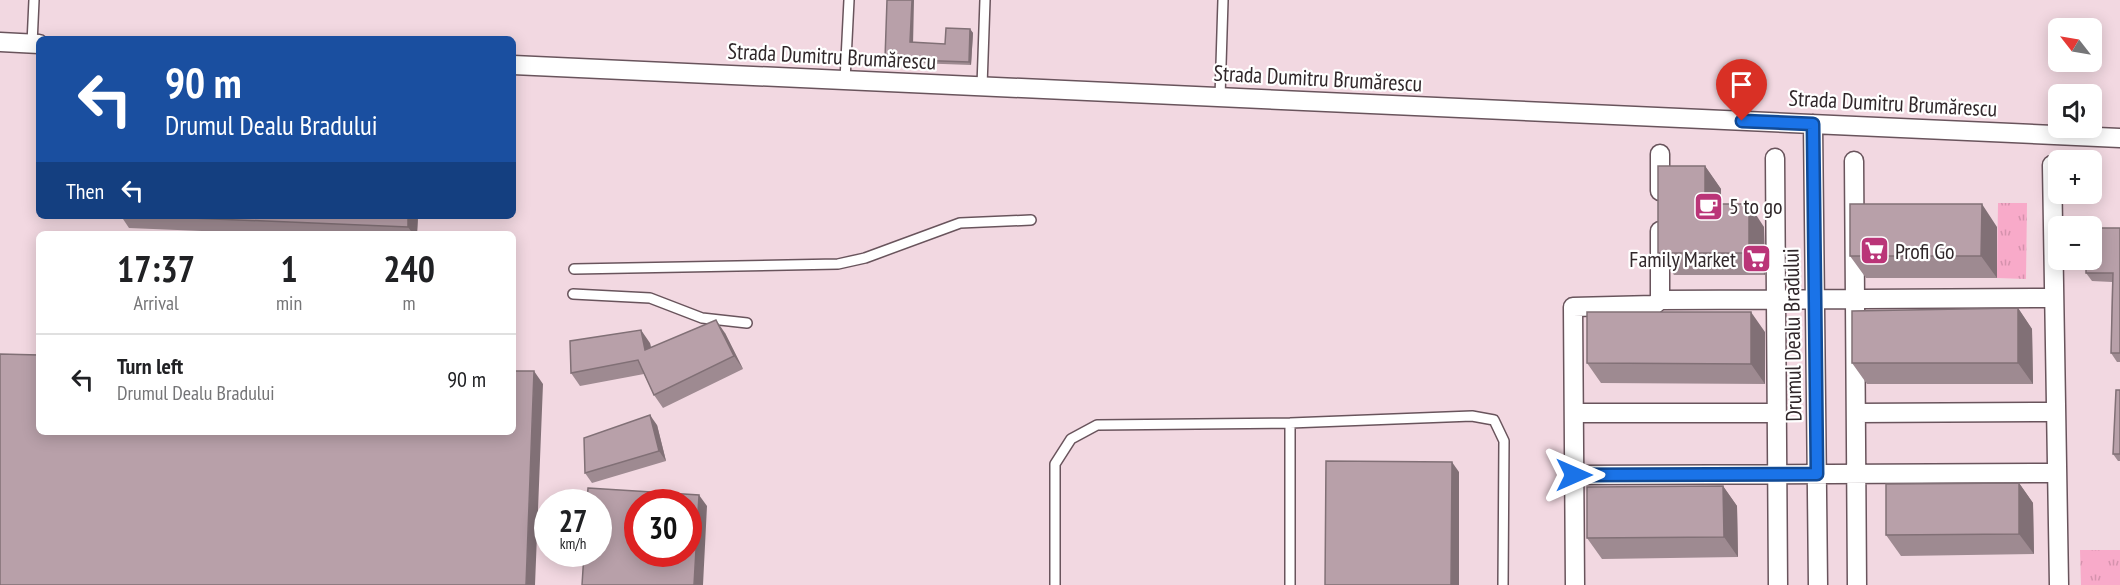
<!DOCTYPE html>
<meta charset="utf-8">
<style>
:root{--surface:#fff;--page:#f2f2f2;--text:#202124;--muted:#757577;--line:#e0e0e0}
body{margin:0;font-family:"PT Sans Narrow",sans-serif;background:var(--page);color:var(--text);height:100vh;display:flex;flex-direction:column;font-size:22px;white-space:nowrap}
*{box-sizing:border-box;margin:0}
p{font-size:20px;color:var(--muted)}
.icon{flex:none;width:33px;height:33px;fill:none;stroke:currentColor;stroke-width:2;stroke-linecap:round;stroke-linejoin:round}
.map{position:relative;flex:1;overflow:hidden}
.drawer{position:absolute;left:36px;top:231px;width:480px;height:204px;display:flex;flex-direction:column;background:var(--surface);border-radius:9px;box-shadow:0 3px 15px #0003}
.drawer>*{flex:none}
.hud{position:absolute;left:36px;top:36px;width:480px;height:183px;border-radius:9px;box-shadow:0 3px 15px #0003;background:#1a4fa0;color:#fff;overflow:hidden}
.needle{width:39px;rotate:301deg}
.controls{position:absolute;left:2048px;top:18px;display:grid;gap:12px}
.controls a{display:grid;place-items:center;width:54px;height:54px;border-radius:9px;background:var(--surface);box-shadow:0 3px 15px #0003;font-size:30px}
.speed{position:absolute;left:534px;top:489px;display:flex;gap:12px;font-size:30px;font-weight:700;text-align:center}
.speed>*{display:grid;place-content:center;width:78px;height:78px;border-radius:50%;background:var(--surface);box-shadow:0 3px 15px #0003;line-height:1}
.speed small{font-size:15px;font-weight:400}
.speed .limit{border:9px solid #d22;background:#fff;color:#111}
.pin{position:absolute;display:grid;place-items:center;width:51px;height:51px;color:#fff;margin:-62px -26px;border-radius:50% 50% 50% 0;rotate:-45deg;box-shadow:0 0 6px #0007}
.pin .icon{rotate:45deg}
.me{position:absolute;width:66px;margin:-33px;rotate:90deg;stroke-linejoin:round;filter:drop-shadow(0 0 4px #0008)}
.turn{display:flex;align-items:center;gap:21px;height:126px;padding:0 30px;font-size:27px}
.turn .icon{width:78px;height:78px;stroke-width:2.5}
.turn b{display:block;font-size:42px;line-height:51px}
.then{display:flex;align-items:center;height:57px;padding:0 30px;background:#0003;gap:12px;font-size:22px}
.eta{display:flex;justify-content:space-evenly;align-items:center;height:102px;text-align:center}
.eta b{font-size:36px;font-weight:800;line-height:42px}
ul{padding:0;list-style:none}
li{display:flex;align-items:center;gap:18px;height:90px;padding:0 30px;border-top:2px solid var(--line)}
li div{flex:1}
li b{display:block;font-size:22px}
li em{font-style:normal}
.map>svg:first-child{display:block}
</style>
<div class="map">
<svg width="2120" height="585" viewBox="0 0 2120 585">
<defs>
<pattern id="grass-tufts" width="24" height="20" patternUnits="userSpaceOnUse" patternTransform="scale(1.5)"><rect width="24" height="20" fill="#f8aac9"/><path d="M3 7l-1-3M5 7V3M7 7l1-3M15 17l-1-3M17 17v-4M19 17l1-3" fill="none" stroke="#d592ad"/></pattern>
</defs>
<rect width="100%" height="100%" fill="#f2d8e1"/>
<path fill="url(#grass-tufts)" d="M 1998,203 L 2027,203 L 2026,279 L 1997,278 Z
M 2080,550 L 2120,550 L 2120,585 L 2081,585 Z"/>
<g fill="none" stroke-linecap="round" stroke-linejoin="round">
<defs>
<path id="lane" d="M 32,44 L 34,0
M 845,80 L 849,0
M 982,86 L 985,0
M 1220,97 L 1223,0
M 574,269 L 838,264 L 865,258 L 960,223 L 1031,220
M 573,294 L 650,298 L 702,318 L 747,323
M 1055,585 L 1055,464 L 1071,439 L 1097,425 L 1290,423 L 1472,416 L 1494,420 L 1504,441 L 1503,585
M 1290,585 L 1290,423"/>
<path id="street" d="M 0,42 L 39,44
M 513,65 L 2120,138
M 1813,124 L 1818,585
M 1775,158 L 1778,585
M 1854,161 L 1857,585
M 2052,165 L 2059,585
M 1660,191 L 1660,154
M 1660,300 L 2054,298
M 1660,300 L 1660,231
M 1574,413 L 1776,413
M 1856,413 L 2056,412
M 1574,475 L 2057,473
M 1575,585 L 1573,307 L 1654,305 L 1660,300"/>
</defs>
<use href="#lane" stroke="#69545c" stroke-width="12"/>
<use href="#street" stroke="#69545c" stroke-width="21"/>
<use href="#lane" stroke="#fff" stroke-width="9"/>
<use href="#street" stroke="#fff" stroke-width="18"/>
</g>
<path fill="#9e8a91" d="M 970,29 L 973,33 L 971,65 L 887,62 L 885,59 L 913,43 L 945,44 Z
M 1705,166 L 1721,189 L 1720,204 L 1764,227 L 1765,275 L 1674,275 L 1658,253 Z
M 121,216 L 418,216 L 417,234 L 274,234 L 129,228 Z
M 1997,227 L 1997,278 L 1866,278 L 1850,256 Z
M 2120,228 L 2120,362 L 2117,362 L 2111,353 L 2112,282 L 2092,281 L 2086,273 Z
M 2018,308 L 2032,329 L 2033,384 L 1867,384 L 1852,363 Z
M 1765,332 L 1765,384 L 1601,383 L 1587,363 Z
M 725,333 L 743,369 L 663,408 L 654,395 L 644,374 L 580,386 L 571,373 L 650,343 L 651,348 Z
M 2120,390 L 2120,461 L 2118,461 L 2113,454 Z
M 657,425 L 666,461 L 592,483 L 585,473 Z
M 2019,483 L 2033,503 L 2034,554 L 1901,556 L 1886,535 Z
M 1723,486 L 1737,506 L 1738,557 L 1602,559 L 1587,538 Z"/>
<path fill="#817076" d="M 912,0 L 914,0 L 913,46 L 910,42 Z
M 970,29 L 973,33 L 971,65 L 969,62 Z
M 1705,166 L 1721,189 L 1720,226 L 1705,204 Z
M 1749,204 L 1764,227 L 1765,275 L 1749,253 Z
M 1982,204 L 1997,227 L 1997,278 L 1981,256 Z
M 408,216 L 418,216 L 417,234 L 413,234 L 408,227 Z
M 2018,308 L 2032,329 L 2033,384 L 2018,363 Z
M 1751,312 L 1765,332 L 1765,384 L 1751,364 Z
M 716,320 L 725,333 L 743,369 L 734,356 Z
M 641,330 L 650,343 L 654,363 L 645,350 Z
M 534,371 L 543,384 L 535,585 L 526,585 Z
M 650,415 L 657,425 L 666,461 L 659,451 Z
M 1452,462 L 1459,472 L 1459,585 L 1451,585 Z
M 2019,483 L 2033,503 L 2034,554 L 2019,534 Z
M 1723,486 L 1737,506 L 1738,557 L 1724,537 Z
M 699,495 L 707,506 L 703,585 L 694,585 Z"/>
<path fill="#b8a0a9" stroke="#817076" stroke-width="1.5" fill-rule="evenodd" d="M 887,0 L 912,0 L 910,42 L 945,44 L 946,28 L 970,29 L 969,62 L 885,59 Z
M 1658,166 L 1705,166 L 1705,204 L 1749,204 L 1749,253 L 1658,253 Z
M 1850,204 L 1982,204 L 1981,256 L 1850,256 Z
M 143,216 L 408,216 L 408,227 Z
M 2091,228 L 2120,228 L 2120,353 L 2111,353 L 2113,273 L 2086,273 L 2086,260 L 2091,260 Z
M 2018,308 L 2018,363 L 1852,363 L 1852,311 Z
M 1587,312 L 1751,312 L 1751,364 L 1587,363 Z
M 716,320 L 734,356 L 654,395 L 638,360 L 571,373 L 570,341 L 641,330 L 645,350 Z
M 0,354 L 39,355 L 39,432 L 513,432 L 513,371 L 534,371 L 526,585 L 0,585 Z
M 2116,390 L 2120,390 L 2120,454 L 2113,454 Z
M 650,415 L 659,451 L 585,473 L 584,438 Z
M 1326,461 L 1452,462 L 1451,585 L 1325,585 Z
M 2019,483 L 2019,534 L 1886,535 L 1886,484 Z
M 1723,486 L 1724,537 L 1587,538 L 1587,487 Z
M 588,488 L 699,495 L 694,585 L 582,585 L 584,554 L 598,554 L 598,502 L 587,502 ZM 638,502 L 688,502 L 688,554 L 638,554 Z"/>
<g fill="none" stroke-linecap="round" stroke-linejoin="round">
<defs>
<path id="route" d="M 1574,475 L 1817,474 L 1813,124 L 1742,121"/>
</defs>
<use href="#route" stroke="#114b97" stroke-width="15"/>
<use href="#route" stroke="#1a73e8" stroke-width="10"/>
</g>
<defs>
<symbol id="cafe-square" viewBox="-11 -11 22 22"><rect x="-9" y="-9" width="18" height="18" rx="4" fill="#ba3578" stroke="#fff"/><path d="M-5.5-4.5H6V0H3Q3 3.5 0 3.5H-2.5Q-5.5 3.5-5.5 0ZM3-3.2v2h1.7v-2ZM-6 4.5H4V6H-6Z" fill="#fff"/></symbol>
<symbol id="supermarket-square" viewBox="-11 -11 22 22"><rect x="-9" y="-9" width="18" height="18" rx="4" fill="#ba3578" stroke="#fff"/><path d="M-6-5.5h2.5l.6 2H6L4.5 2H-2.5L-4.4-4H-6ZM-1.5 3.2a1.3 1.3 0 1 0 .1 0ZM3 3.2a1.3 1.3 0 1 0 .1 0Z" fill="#fff"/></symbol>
</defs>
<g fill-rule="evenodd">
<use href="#cafe-square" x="1692" y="190" width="33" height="33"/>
<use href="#supermarket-square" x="1858" y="234" width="33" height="33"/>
<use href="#supermarket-square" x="1740" y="242" width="33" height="33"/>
</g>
<g text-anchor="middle" stroke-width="4.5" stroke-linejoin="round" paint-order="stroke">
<g font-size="22" fill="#30272a" stroke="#fff">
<text transform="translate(832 56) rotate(3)" y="8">Strada Dumitru Brumărescu</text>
<text transform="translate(1318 78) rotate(3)" y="8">Strada Dumitru Brumărescu</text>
<text transform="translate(1893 103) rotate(3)" y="8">Strada Dumitru Brumărescu</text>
<text transform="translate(1792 335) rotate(-91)" y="8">Drumul Dealu Bradului</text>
</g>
<g font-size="22" fill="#30272a" stroke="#fff" text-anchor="start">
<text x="1729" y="214">5 to go</text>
<text x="1895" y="259">Profi Go</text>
<text x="1736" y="267" text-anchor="end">Family Market</text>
</g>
</g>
</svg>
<div class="controls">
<a><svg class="needle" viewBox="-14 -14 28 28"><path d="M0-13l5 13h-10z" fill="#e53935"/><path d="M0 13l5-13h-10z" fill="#757577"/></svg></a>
<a><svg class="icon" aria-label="sound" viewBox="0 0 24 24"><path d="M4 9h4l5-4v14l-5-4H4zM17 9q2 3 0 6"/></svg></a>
<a>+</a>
<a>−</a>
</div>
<div class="speed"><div>27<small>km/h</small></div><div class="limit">30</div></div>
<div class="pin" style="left:1742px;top:121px;background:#d93025"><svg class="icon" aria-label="arrive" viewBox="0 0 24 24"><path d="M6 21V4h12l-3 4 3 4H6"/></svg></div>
<svg class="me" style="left:1574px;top:475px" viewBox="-20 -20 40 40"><path d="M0-17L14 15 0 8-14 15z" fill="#1a73e8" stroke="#fff" stroke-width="4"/></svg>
<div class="hud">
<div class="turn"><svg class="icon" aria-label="left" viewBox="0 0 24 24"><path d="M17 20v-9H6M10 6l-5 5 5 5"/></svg><div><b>90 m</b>Drumul Dealu Bradului</div></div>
<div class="then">Then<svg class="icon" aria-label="left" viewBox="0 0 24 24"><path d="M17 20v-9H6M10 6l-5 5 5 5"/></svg></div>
</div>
<section class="drawer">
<div class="eta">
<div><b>17:37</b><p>Arrival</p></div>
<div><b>1</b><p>min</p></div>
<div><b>240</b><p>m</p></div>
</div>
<ul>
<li><svg class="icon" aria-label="left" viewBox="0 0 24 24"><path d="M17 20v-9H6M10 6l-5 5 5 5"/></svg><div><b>Turn left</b><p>Drumul Dealu Bradului</p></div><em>90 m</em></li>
</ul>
</section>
</div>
